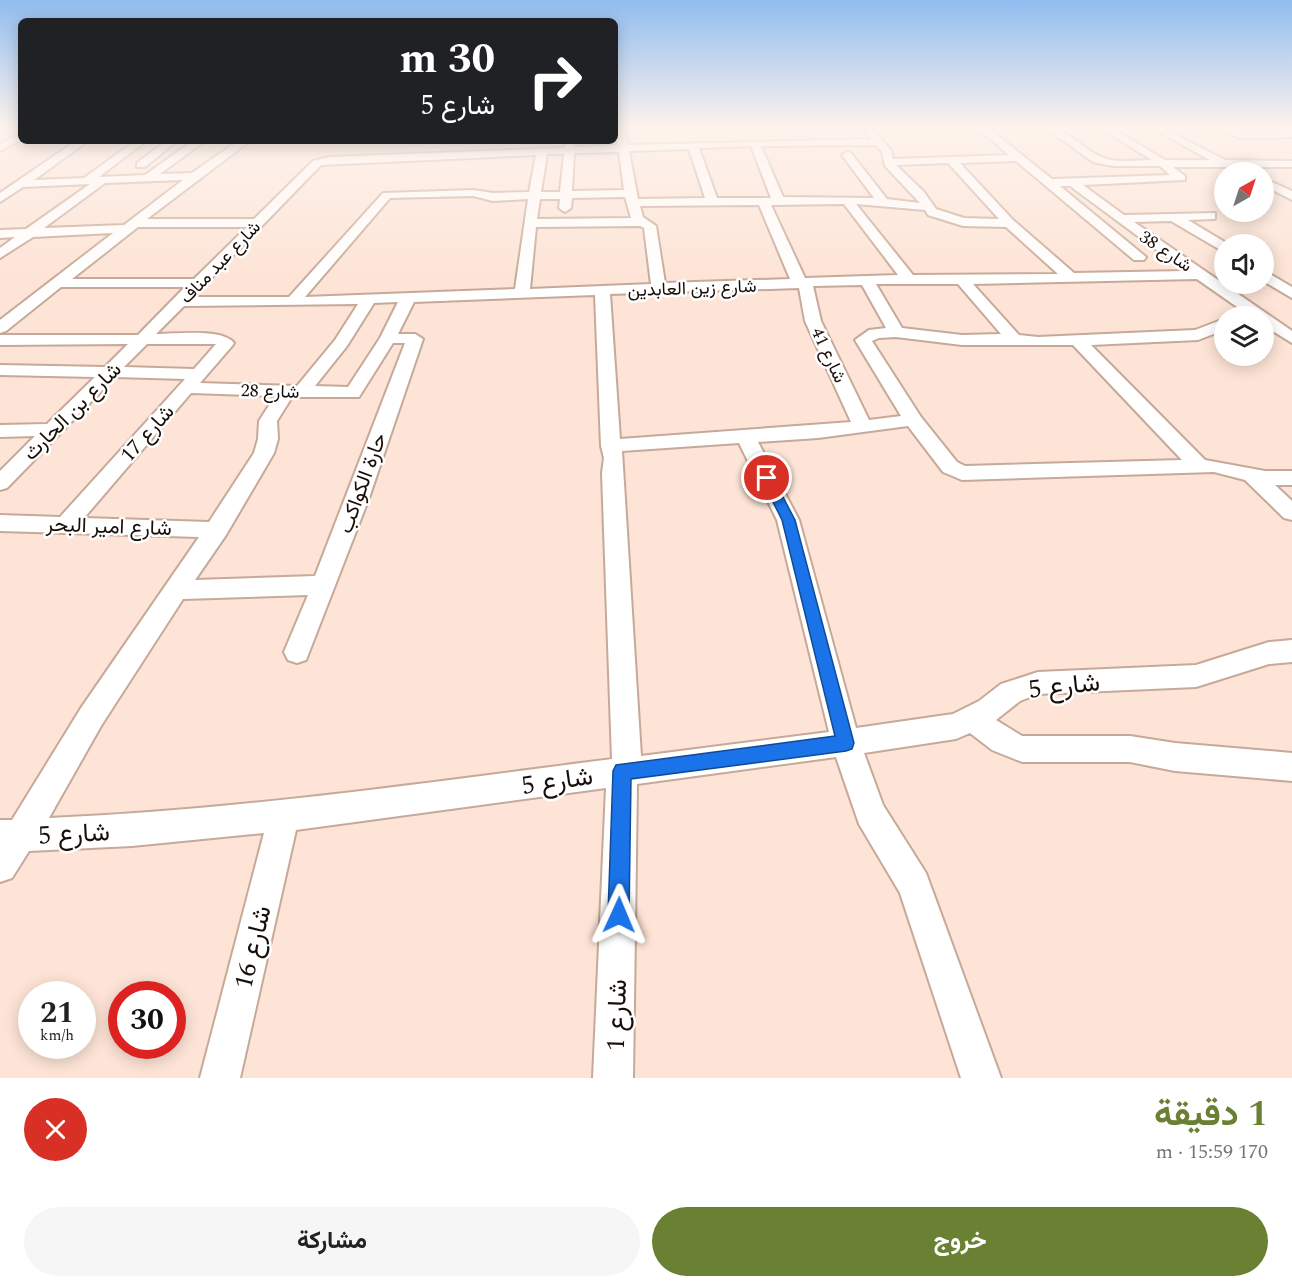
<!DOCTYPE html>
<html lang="ar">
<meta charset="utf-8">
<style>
:root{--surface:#fff;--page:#f6f6f6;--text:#222;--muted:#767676;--accent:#6a8133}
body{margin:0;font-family:Spectral,Vazirmatn,serif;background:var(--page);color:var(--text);direction:rtl;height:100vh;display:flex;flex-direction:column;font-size:22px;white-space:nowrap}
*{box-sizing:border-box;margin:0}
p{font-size:20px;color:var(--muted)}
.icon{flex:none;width:33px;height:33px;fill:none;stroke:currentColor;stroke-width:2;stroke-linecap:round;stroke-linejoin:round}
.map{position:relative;height:1078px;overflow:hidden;direction:ltr}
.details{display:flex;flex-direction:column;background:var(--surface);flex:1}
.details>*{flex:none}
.top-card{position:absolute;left:18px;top:18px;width:600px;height:126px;border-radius:9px;box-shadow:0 3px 15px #0003;direction:rtl;background:#202124;color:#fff;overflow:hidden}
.needle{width:39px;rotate:39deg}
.buttons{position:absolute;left:1214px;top:162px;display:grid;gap:12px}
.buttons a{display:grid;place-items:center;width:60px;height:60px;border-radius:50%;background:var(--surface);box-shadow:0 3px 15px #0003;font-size:30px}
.speed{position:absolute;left:18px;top:981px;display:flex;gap:12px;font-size:30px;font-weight:700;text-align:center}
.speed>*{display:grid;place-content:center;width:78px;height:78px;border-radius:50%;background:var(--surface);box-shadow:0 3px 15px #0003;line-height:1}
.speed small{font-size:15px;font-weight:400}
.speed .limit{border:9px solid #d22;background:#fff;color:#111}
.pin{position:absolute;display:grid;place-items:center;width:51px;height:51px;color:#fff;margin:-26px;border:3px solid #fff;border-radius:50%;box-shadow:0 2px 6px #0007}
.me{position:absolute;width:66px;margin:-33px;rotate:1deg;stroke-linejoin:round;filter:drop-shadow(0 0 4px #0008)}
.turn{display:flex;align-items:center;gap:21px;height:126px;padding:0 24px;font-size:27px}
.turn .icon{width:78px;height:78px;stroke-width:2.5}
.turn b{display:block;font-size:42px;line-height:51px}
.round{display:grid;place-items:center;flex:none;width:63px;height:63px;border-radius:32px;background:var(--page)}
.head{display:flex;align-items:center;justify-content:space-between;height:102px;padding:0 24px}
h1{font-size:36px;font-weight:700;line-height:45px;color:var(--accent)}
.button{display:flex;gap:12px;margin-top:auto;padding:12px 24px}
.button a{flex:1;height:69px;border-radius:36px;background:var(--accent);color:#fff;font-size:24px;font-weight:700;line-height:69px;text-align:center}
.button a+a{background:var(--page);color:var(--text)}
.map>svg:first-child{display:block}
</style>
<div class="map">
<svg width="1292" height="1078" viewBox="0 0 1292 1078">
<rect width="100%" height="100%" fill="#fde4d6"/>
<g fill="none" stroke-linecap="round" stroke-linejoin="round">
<defs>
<path id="minor" d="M 0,127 L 9,127 L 0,133 Z
M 615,127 L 625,127 L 628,145 L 871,139 L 865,131 L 870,128 L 891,150 L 893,159 L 1009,155 L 976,127 L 987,127 L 1052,179 L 1170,175 L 1160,166 L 1113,166 L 1093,162 L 1044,127 C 1066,127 1080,147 1099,156 C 1113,164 1136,160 1152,160 L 1098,127 L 1110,127 L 1165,160 L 1210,160 L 1150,127 L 1160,127 L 1225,160 L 1292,161 L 1292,167 L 1173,167 L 1185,176 L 1185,180 L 1083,185 L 1124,215 L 1215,213 L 1215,219 L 1188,220 L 1228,244 L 1224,244 L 1224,252 L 1171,221 L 1134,222 L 1292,331 L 1292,343 L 1263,325 L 1263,316 L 1250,316 L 1197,279 L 973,284 L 1019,335 L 1038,337 L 1195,330 L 1224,319 L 1224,330 L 1198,340 L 1091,345 L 1205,460 L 1265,471 L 1292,471 L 1292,485 L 1275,485 L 1292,501 L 1292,520 L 1284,518 L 1245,480 L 1214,472 L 962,480 L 943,472 L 908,426 L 818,438 L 758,442 L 799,520 L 856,728 L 953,714 L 979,701 L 1001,684 L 1038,672 L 1196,665 L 1269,642 L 1292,640 L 1292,662 L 1269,664 L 1196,687 L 1038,694 L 1020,701 L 996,720 L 1022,736 L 1130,736 L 1175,743 L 1292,753 L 1292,781 L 1175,771 L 1130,762 L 1022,762 L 992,750 L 970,733 L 956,739 L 864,753 L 883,805 L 926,873 L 1001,1078 L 961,1078 L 900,893 L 859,824 L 836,757 L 637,784 L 633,1078 L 593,1078 L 606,788 L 296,830 L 240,1078 L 200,1078 L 264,833 L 132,846 L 29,851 L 12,878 L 0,882 L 0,820 L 12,820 L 81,708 L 199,537 L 0,531 L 0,515 L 60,517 L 185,379 L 115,377 L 7,488 L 0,490 L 0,471 L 35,436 L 0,437 L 0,425 L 47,424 L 95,377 L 0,375 L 0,365 L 105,367 L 128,344 L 0,345 L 0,335 L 138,335 L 185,287 L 61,287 L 6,331 L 0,333 L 0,320 L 113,233 L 33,237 L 0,258 L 0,248 L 15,237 L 0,238 L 0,230 L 26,229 L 90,184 L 23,187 L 0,202 L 0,193 L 76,141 L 88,141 L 34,180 L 84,178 L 135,141 L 146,141 L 99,177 L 145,175 L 193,141 L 205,141 L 160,174 L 192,173 L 238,141 L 250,141 L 147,219 L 254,219 L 313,161 L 330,157 L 564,148 L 565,141 L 575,141 L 575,147 L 618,145 ZM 876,145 L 882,152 L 885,166 L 920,203 L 887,199 L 851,153 L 847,152 L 842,155 L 874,198 L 783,197 L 761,146 ZM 751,146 L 771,198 L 717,198 L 699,148 ZM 689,149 L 705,198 L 638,199 L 629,151 ZM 619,152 L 624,190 L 572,191 L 574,153 ZM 547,154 L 564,154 L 560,192 L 541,192 ZM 536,155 L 529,192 L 493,193 L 473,190 L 383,193 L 289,297 L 193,297 L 321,165 ZM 1016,161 L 1134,260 L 1144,260 L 1146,257 L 1060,186 L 1070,186 L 1185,271 L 1074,273 L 1013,220 L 960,163 ZM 948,163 L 999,219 L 964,218 L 936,209 L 924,192 L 896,165 ZM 183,180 L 124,225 L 44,228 L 105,183 ZM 473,196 L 493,201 L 528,199 L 515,289 L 305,297 L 390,198 ZM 625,197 L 631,218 L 537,219 L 540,199 L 560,199 L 559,208 L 565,212 L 571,208 L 572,198 ZM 844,204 L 898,275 L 805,278 L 771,205 ZM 856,204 L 925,210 L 928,215 L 963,226 L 1006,227 L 1058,274 L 913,275 ZM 759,205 L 790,279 L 665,283 L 656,226 L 643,217 L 640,206 ZM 640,226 L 644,228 L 651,284 L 530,289 L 536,227 ZM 138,227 L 247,227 L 194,279 L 72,279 ZM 876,284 L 958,284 L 1001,334 L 962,335 L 902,328 ZM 862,285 L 886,328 L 869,330 L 855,340 L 901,416 L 869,420 L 821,321 L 813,286 ZM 799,288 L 805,321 L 851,422 L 620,439 L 610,294 ZM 595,295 L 601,446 L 604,458 L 602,473 L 612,759 C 424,783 237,810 49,818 L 101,726 L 183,599 L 308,595 L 284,652 L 288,660 L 297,663 L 306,660 L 369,498 L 423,339 L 415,334 L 398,334 L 414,302 ZM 398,302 L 380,338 L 348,387 L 315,386 L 347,346 L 374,303 ZM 358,304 L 335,340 L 297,386 L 200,383 L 232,346 L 234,343 C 222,328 175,334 156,334 L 184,306 ZM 896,337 L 962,345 L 1073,345 L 1182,460 L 965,466 L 957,462 L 921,417 L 872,341 L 879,338 ZM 393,343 L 405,343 L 315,576 L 195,580 L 226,535 L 274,453 L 278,439 L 277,421 L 292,397 L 359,397 ZM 147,344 L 216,344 L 194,369 L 124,367 ZM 191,393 L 275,396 L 259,421 L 258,439 L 254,453 L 209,522 L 84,518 ZM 739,443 L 777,520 L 829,732 L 641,756 L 622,451 Z
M 1212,127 L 1227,127 L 1241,132 L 1292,131 L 1292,137 L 1240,138 Z
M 21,133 L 21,140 L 0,151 L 0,144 Z
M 166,141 L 177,141 L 145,167 L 137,167 L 137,163 Z
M 1263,178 L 1292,191 L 1292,200 L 1263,185 Z
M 1263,270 L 1292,287 L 1292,298 L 1263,281 Z"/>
</defs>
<use href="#minor" stroke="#c6a998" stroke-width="4"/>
<use href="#minor" fill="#fff" fill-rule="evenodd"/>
</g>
<linearGradient id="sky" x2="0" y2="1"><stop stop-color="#90bcef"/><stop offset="0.46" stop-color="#fef3ed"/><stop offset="1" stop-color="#fef3ed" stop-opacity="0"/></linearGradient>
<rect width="1292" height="278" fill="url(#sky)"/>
<path fill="#1a73e8" stroke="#114b97" stroke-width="1.5" d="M 767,474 L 773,478 L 795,520 L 854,743 L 852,749 L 846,751 L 631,779 L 629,915 L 626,923 L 619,926 L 611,923 L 608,915 L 613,771 L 616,765 L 835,736 L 782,520 L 761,478 Z"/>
<g text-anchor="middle" stroke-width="5" stroke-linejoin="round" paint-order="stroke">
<g font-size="18" fill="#180e08" stroke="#fff">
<text transform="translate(1166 251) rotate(34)" y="6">شارع 38</text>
<text transform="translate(220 262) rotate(-46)" y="6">شارع عبد مناف</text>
<text transform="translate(692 288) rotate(-2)" y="6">شارع زين العابدين</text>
<text transform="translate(829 355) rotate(65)" y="6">شارع 41</text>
<text transform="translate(270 391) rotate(2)" y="6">شارع 28</text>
</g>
<g font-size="21" fill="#180e08" stroke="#fff">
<text transform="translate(72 411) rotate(-45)" y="7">شارع بن الحارث</text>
<text transform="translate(147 433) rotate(-48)" y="7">شارع 17</text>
<text transform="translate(362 483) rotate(-70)" y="7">حارة الكواكب</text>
<text transform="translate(109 526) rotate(2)" y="7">شارع امير البحر</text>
</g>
<g font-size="26" fill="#180e08" stroke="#fff">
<text transform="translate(1064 685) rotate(-6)" y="9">شارع 5</text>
<text transform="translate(557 780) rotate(-8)" y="9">شارع 5</text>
<text transform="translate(74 833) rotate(-3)" y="9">شارع 5</text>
<text transform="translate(252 947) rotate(-76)" y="9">شارع 16</text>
<text transform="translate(616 1015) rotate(-88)" y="9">شارع 1</text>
</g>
</g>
</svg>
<div class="buttons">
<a><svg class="needle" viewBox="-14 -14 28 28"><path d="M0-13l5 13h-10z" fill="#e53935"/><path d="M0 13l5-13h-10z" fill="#767676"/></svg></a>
<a><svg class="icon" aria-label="sound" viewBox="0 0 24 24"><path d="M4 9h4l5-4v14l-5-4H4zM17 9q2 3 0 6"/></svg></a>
<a><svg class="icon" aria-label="layers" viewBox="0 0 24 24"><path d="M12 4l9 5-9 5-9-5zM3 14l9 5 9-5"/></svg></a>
</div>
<div class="speed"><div>21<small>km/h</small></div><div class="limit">30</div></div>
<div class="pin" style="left:767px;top:478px;background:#d93025"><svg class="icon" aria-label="arrive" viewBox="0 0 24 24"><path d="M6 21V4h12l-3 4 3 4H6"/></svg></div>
<svg class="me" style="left:619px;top:915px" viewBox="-20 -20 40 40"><path d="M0-17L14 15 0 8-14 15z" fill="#1a73e8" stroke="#fff" stroke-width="4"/></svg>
<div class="top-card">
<div class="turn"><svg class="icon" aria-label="right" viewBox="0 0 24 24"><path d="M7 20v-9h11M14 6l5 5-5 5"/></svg><div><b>30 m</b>شارع 5</div></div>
</div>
</div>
<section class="details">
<div class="head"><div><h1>1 دقيقة</h1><p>170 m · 15:59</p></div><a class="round" style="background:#d93025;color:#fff"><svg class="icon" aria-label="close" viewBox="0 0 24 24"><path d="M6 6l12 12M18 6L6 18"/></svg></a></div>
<div class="button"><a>خروج</a><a>مشاركة</a></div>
</section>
